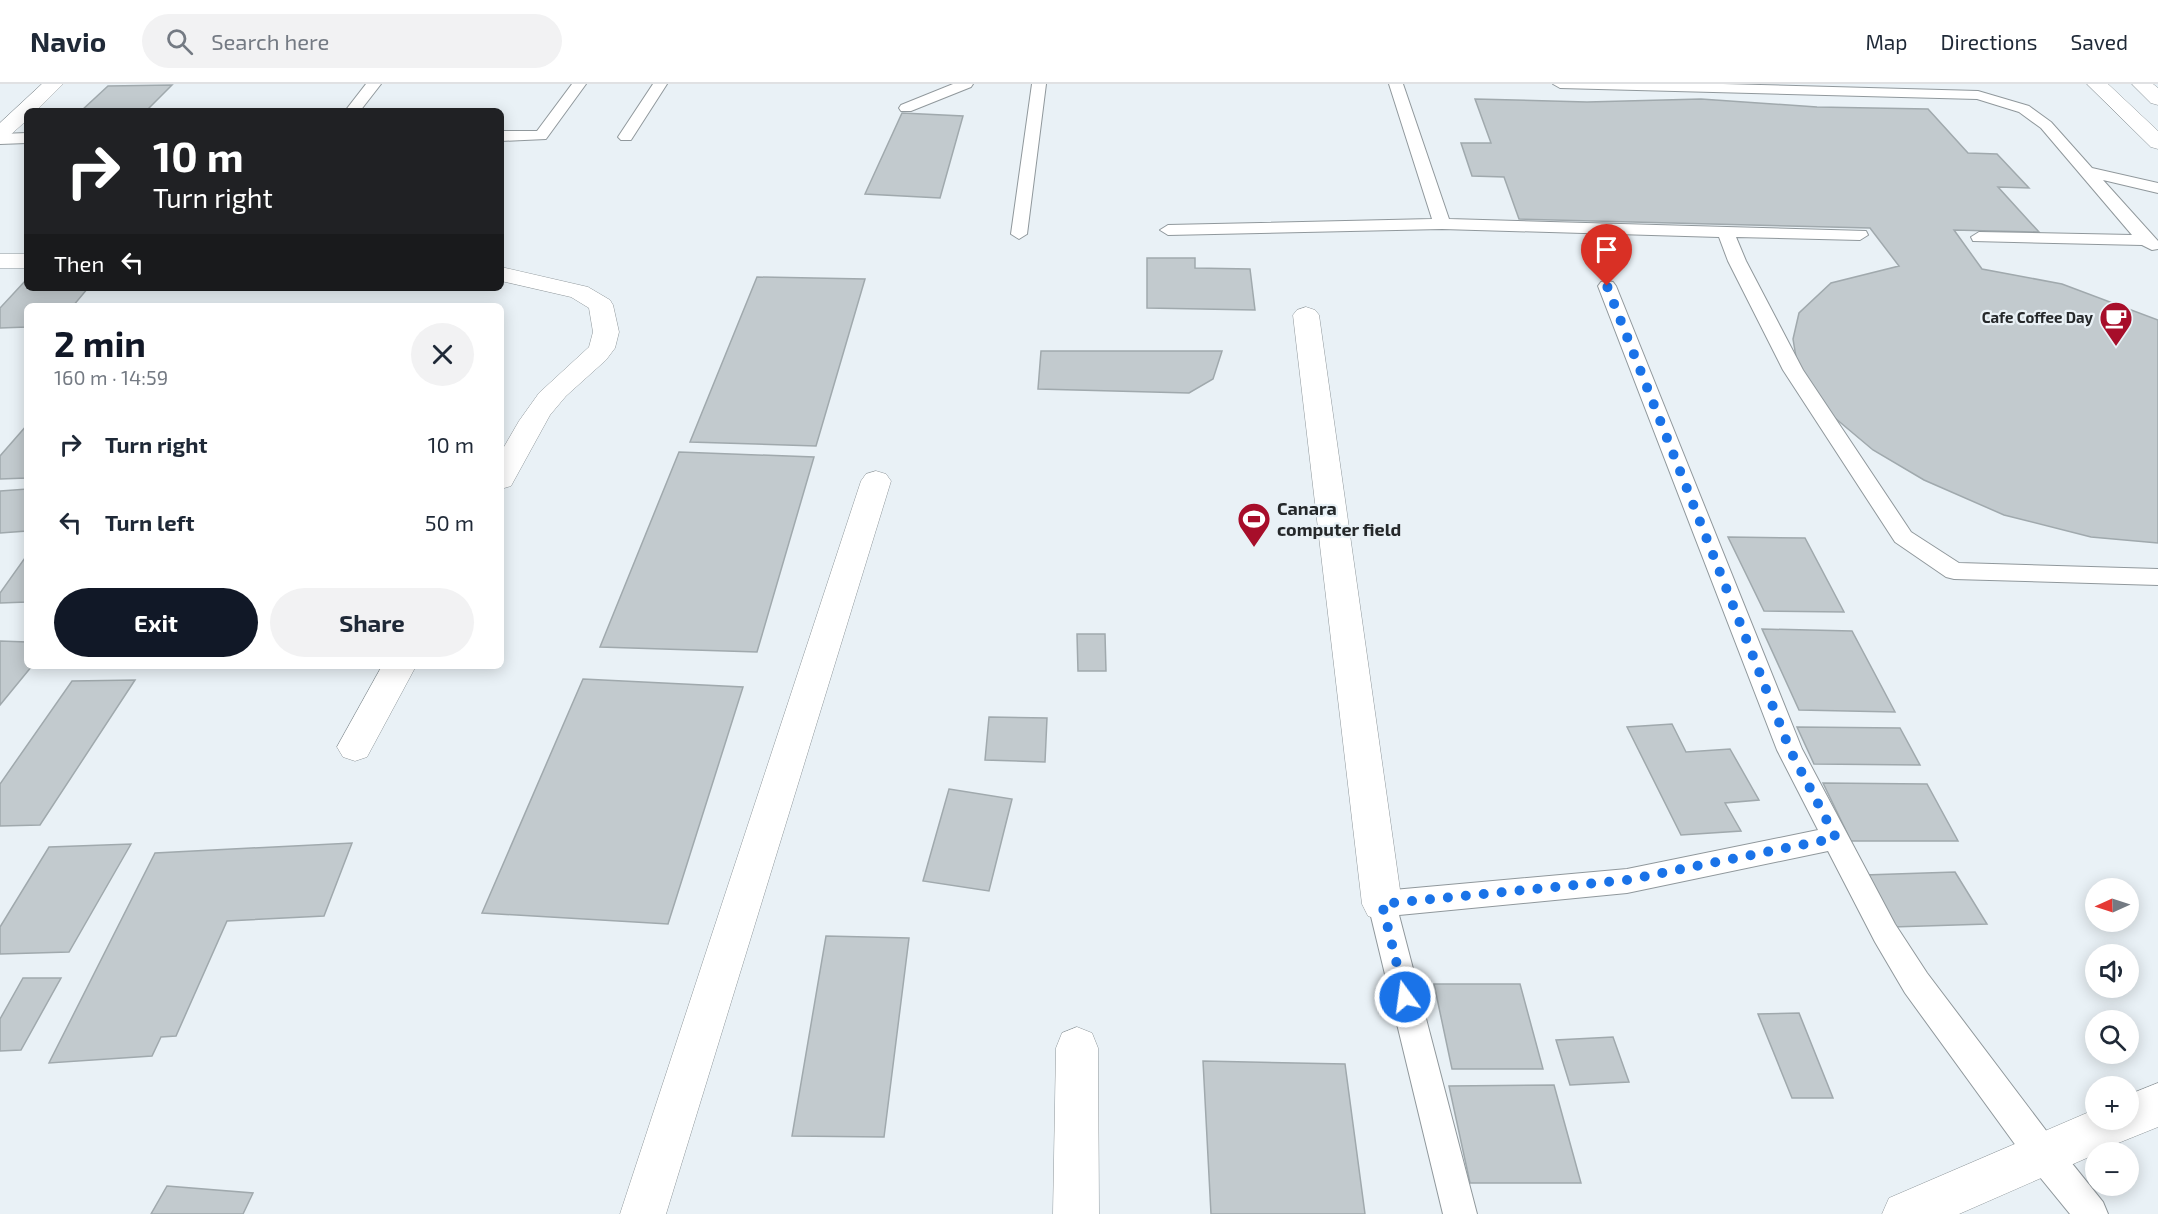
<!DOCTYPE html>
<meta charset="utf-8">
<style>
:root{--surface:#fff;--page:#f2f2f3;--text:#1f2937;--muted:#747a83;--line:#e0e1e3;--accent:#111827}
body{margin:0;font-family:"Exo 2",sans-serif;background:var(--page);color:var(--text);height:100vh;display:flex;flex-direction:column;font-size:22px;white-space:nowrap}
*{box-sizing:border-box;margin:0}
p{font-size:20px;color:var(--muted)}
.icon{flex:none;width:33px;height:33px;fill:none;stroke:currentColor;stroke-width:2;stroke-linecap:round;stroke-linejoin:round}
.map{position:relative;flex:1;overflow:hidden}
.sheet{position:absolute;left:24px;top:219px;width:480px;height:366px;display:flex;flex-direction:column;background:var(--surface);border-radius:9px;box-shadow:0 3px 15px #0003}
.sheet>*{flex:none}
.top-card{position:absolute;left:24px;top:24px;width:480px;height:183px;border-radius:9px;box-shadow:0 3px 15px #0003;background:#202124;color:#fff;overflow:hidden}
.needle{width:39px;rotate:267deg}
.controls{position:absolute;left:2085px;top:794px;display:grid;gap:12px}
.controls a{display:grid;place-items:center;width:54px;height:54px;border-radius:50%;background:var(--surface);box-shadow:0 3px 15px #0003;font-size:30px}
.pin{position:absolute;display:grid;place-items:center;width:51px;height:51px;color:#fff;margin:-62px -26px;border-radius:50% 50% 50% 0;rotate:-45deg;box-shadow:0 0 6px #0007}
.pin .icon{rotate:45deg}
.me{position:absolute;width:66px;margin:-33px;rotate:346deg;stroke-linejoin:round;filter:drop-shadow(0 0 4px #0008)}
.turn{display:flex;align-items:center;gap:21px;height:126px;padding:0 30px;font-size:27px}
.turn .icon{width:78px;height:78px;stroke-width:2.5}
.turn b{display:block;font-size:42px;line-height:51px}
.then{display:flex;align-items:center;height:57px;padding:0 30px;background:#0003;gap:12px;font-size:22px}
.round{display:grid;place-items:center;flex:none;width:63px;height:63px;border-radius:32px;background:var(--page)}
.summary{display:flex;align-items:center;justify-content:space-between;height:102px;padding:0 30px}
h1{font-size:36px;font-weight:700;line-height:45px;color:var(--accent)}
.action{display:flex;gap:12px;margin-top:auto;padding:12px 30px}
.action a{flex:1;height:69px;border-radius:36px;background:var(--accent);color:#fff;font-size:24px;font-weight:700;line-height:69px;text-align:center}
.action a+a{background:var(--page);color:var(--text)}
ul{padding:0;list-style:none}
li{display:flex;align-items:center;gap:18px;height:78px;padding:0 30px}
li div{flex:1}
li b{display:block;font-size:22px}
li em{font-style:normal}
header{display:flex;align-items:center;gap:36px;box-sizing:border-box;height:84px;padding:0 30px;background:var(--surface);border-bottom:2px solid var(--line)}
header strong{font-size:28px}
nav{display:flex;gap:33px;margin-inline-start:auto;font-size:21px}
.search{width:420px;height:54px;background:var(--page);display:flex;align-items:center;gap:15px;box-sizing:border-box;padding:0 21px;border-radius:33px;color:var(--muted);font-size:22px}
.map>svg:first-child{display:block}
</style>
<header>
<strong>Navio</strong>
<div class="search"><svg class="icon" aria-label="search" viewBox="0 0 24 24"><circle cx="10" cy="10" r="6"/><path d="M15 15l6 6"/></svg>Search here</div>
<nav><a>Map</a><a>Directions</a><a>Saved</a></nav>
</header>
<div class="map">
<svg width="2158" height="1130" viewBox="0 0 2158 1130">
<rect width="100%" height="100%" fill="#e9f1f6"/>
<path fill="#c2cace" stroke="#a0a9ad" stroke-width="1.5" d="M 172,1 L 146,27 L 81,27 L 108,2 Z
M 1475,15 L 1587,18 L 1701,15 L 1817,23 L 1928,25 L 1968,69 L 1997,70 L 2029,104 L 1998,103 L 2039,148 L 1954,146 L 1982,185 L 2062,200 L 2158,236 L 2158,459 L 2091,453 L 2004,431 L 1924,396 L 1873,366 L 1835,334 L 1815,311 L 1797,279 L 1793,255 L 1799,229 L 1831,199 L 1899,182 L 1870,144 L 1519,135 L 1504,93 L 1472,92 L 1461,59 L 1491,59 Z
M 902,29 L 963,32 L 940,114 L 865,110 Z
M 1147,174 L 1195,174 L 1195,184 L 1250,185 L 1255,226 L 1147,224 Z
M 757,193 L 865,195 L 816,362 L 690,358 Z
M 27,195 L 27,204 L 88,204 L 73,222 L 27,222 L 27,243 L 0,244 L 0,224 Z
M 1041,267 L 1222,267 L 1213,295 L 1189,309 L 1038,305 Z
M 27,341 L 27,394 L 0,395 L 0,372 Z
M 679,368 L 814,373 L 757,568 L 600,563 Z
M 27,405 L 27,447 L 0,449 L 0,407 Z
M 1728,453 L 1805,454 L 1844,528 L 1764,527 Z
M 27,471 L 27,518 L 0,519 L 0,509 Z
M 1762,545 L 1852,547 L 1895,628 L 1799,626 Z
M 1077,550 L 1105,550 L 1106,587 L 1078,587 Z
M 0,557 L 27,558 L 27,582 L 32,582 L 0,621 Z
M 583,595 L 743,603 L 668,840 L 482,829 Z
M 135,596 L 40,741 L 0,742 L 0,700 L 72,597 Z
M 989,633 L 1047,634 L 1045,678 L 985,676 Z
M 1672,640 L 1686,668 L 1730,665 L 1759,716 L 1725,719 L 1741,747 L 1681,751 L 1627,643 Z
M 1797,643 L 1900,644 L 1920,681 L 1814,680 Z
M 1823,699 L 1927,700 L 1958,757 L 1851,757 Z
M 949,705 L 1012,715 L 989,807 L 923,797 Z
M 352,759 L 324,832 L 227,837 L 176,952 L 161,953 L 152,972 L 49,979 L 155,769 Z
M 131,760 L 69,868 L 0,870 L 0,843 L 49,763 Z
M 1955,788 L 1987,840 L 1892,843 L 1865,791 Z
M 826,852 L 909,854 L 884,1053 L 792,1052 Z
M 23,894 L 61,894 L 21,966 L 0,967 L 0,935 Z
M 1434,900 L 1520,900 L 1543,985 L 1452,985 Z
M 1799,929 L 1833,1014 L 1792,1014 L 1758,930 Z
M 1613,953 L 1629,998 L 1570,1001 L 1556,956 Z
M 1203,977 L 1345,980 L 1365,1130 L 1211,1130 Z
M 1554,1001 L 1581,1099 L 1470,1099 L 1449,1002 Z
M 167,1102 L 253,1109 L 243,1130 L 151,1130 Z"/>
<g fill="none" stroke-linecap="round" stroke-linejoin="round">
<defs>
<path id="lane" d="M 366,0 L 381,0 L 360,27 L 345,27 Z
M 572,0 L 586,0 L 546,55 L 501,57 L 501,47 L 537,47 Z
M 653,0 L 667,0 L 631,56 L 621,56 L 618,53 Z
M 953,0 L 973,0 L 971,3 L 911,27 L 901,27 L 899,24 L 901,21 Z
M 1032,0 L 1046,0 L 1027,150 L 1019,155 L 1011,150 Z
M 1389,0 L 1403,0 L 1449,135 L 1866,147 L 1868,151 L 1860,156 L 1736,153 L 1746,177 L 1803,286 L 1911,448 L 1959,479 L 2158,485 L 2158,501 L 1954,495 L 1946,493 L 1895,458 L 1783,286 L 1728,177 L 1719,153 L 1442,145 L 1168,151 L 1160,146 L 1168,141 L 1432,135 Z
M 1553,0 L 1723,0 L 1978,7 L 2029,22 L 2051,38 L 2092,84 L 2158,99 L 2158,109 L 2103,96 L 2158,157 L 2158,165 L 2152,166 L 2142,161 L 1973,157 L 1971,153 L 1979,148 L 2132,151 L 2041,44 L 2019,28 L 1977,15 L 1560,4 Z
M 27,49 L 27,59 L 0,60 L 0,50 Z
M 1607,197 L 1613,198 L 1616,202 L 1802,665 L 1895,840 L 1927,889 L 2054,1057 L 2103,1118 L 2108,1130 L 2070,1130 L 2030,1081 L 1905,909 L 1875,858 L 1828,767 L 1627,809 L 1399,831 L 1477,1130 L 1443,1130 L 1368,820 L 1372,811 L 1382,807 L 1627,785 L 1818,746 L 1777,666 L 1598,202 L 1601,198 Z"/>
<path id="street" d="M 0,170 L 27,170 L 27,184 L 0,184 Z
M 501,183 L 588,203 L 610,216 L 613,221 L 619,248 L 615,264 L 606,276 L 566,312 L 550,331 L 511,402 L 501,405 L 501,368 L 519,337 L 539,309 L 589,263 L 593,248 L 589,224 L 571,213 L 501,197 Z
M 1306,223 L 1315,226 L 1319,231 L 1402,820 L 1396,832 L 1382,837 L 1368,832 L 1362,820 L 1293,231 L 1297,226 Z
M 876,387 L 886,390 L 891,397 L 666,1130 L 620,1130 L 861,397 L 866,390 Z
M 382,582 L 416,582 L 367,673 L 355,677 L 343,673 L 337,663 Z
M 1077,943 L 1092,949 L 1098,964 L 1099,1130 L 1053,1130 L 1056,964 L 1062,949 Z"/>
<path id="secondary" d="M 42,0 L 63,0 L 36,27 L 27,27 L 27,36 L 7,54 L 0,56 L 0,39 Z
M 2087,0 L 2108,0 L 2158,47 L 2158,65 L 2151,63 Z
M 2132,0 L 2153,0 L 2158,4 L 2158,21 L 2151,19 Z
M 2158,999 L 2158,1043 L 2096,1068 L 2096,1070 L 1959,1130 L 1882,1130 L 1889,1114 L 2096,1025 L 2096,1035 L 2128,1035 L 2128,1011 Z"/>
</defs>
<use href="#lane" stroke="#90989c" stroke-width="2"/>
<use href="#street" stroke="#90989c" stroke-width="1"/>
<use href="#secondary" stroke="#90989c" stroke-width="1"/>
<use href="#lane" fill="#fff" fill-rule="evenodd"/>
<use href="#street" fill="#fff" fill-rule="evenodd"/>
<use href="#secondary" fill="#fff" fill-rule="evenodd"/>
</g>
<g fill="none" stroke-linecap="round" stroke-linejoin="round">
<path stroke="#1a73e8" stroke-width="10" stroke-dasharray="0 18" d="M 1405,913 L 1382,820 L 1627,796 L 1836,754 L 1790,666 L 1607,202"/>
</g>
<defs>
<symbol id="cafe-pin" viewBox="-11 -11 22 30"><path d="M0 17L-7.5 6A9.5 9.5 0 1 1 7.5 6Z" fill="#a70e2a" stroke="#e9f1f6"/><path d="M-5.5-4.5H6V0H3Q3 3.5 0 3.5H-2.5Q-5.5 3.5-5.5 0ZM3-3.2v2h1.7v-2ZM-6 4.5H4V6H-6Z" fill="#fff"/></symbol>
<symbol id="stadium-pin" viewBox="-11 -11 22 30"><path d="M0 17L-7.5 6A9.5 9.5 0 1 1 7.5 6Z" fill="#a70e2a" stroke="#e9f1f6"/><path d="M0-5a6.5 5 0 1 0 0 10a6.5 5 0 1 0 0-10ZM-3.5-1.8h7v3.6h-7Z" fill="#fff"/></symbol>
</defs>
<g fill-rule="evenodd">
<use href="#cafe-pin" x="2097" y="215" width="38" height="52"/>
<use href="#stadium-pin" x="1235" y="416" width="38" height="52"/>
</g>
<g text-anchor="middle" stroke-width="4.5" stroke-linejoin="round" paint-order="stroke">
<g font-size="15" font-weight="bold" fill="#25282a" stroke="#e9f1f6" text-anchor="end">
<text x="2093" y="239">Cafe Coffee Day</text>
</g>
<g font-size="18" font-weight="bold" fill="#25282a" stroke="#e9f1f6" text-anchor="start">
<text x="1277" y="431">Canara<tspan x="1277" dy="21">computer field</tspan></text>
</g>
</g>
</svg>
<div class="controls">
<a><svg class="needle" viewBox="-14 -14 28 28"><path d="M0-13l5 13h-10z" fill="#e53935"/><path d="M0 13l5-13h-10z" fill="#747a83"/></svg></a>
<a><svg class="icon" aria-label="sound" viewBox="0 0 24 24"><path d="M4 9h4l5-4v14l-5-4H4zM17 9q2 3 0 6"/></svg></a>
<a><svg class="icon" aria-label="search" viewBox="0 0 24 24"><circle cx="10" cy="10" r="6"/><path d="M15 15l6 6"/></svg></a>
<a>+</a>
<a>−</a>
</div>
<div class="pin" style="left:1607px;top:202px;background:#d93025"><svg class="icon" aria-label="arrive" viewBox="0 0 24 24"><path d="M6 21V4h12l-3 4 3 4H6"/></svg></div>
<svg class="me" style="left:1405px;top:913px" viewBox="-20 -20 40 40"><circle r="17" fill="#1a73e8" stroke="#fff" stroke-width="3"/><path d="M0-11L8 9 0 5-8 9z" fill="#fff"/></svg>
<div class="top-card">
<div class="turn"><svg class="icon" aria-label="right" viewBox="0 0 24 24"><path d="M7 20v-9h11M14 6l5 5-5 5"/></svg><div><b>10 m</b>Turn right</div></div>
<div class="then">Then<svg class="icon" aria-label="left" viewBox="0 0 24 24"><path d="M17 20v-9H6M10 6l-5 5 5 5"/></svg></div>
</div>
<section class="sheet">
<div class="summary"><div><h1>2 min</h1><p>160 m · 14:59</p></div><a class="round"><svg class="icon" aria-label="close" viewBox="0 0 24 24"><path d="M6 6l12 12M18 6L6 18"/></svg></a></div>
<ul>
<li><svg class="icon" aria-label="right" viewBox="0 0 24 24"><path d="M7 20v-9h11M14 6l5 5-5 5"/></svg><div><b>Turn right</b></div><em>10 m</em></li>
<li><svg class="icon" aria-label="left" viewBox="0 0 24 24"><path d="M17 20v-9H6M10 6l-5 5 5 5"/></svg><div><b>Turn left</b></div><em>50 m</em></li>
</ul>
<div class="action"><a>Exit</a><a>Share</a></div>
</section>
</div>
